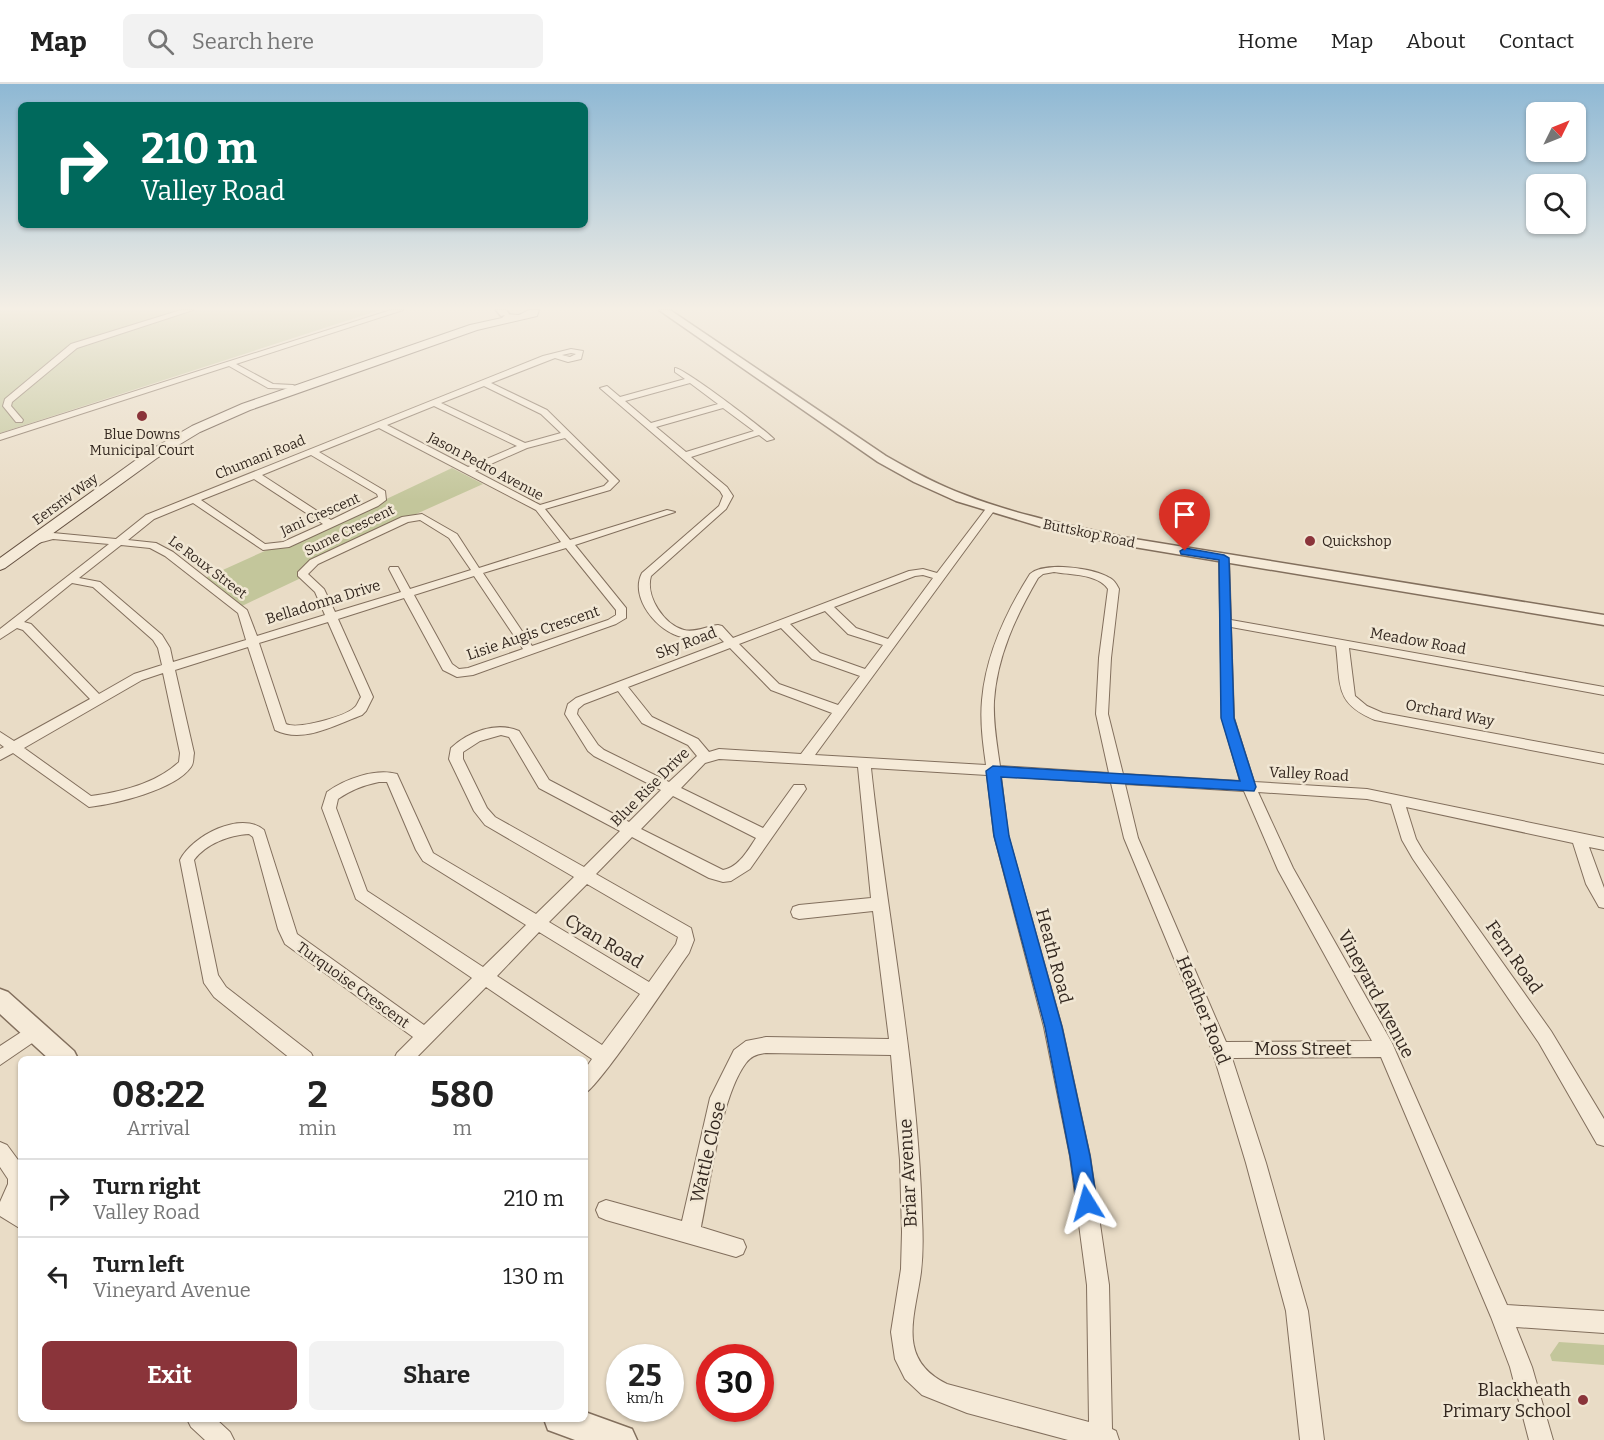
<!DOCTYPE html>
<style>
:root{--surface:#fff;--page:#f2f2f2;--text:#222;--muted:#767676;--line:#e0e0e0;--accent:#8a343a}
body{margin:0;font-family:Bitter,serif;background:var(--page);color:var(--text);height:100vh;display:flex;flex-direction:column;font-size:22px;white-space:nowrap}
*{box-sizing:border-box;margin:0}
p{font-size:20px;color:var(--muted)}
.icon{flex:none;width:33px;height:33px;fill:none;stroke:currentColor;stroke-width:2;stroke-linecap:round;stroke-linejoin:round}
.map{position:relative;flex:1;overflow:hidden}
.panel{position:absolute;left:18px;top:972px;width:570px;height:366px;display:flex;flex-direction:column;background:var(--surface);border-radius:9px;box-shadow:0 2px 4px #0004}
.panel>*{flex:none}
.banner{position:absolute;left:18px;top:18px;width:570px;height:126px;border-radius:9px;box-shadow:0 2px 4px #0004;background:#00695c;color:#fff;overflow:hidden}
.needle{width:39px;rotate:47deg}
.fabs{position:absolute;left:1526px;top:18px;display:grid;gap:12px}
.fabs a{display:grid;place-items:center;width:60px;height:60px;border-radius:9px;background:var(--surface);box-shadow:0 2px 4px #0004;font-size:30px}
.speed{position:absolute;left:606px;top:1260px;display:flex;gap:12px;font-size:30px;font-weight:700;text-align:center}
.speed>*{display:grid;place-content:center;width:78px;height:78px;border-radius:50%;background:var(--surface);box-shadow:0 2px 4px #0004;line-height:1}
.speed small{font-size:15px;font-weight:400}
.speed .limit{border:9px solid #d22;background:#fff;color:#111}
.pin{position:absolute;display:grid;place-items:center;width:51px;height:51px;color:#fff;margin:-62px -26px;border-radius:50% 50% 50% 0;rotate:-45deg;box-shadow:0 0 6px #0007}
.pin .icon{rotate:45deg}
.me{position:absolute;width:66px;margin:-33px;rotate:352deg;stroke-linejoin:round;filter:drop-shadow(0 0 4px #0008)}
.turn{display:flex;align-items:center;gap:21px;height:126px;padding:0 24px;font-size:27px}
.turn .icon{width:78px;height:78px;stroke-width:2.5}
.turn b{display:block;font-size:42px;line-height:51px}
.eta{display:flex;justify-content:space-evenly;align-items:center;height:102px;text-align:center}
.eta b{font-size:36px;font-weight:700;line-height:42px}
.primary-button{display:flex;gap:12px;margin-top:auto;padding:12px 24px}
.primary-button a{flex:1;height:69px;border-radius:9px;background:var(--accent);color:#fff;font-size:24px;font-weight:700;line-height:69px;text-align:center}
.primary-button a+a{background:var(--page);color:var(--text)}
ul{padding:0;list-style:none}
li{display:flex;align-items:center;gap:18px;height:78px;padding:0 24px;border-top:2px solid var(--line)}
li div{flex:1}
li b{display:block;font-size:22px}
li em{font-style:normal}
header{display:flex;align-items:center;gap:36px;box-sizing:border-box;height:84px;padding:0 30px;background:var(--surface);border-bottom:2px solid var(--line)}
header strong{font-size:28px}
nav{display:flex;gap:33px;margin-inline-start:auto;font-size:21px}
.search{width:420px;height:54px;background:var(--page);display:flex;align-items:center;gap:15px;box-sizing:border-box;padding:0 21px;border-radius:9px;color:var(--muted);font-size:22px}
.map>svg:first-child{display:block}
</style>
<header>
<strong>Map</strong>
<div class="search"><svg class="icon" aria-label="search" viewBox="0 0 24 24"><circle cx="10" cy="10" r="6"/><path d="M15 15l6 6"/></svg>Search here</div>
<nav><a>Home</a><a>Map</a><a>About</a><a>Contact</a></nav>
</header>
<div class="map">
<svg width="1604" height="1356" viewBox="0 0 1604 1356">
<rect width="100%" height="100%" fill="#e9dcc6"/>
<path fill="#c3c69b" d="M 0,226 L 380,226 L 0,349 Z
M 452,384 L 483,400 L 307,479 L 299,487 L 301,494 L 242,522 L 205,494 L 267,466 L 285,463 Z
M 1559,1258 L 1604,1261 L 1604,1281 L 1552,1277 L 1550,1271 Z"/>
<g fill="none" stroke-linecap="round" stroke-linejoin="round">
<defs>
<path id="minor" d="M 181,226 L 193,226 L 77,264 L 12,318 L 11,322 L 23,336 L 22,338 L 16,338 L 3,322 L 5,315 L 71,260 Z
M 391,226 L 403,226 L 236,280 L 273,300 L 293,301 L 297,303 L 296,305 L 268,304 L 229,282 L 0,356 L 0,350 Z
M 571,265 L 583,267 L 581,275 L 568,278 L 555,274 L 491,299 L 547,326 L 619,397 L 610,406 L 545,425 L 570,456 L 667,426 L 675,428 L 575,461 L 626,524 L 626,534 L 616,540 L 473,591 L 457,593 L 443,586 L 404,514 L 338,535 L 373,613 L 366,627 L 362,631 C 335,641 303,660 275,646 L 248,563 L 175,586 L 194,669 C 193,674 194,679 191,683 C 175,706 115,720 89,723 L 13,669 L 0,676 L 0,665 L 4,663 L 0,660 L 0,648 L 14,657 L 90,615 L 23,546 L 17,544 L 0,555 L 0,545 L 109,460 L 53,455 L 31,461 L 26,458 L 27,456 L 53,449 L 116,455 L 146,431 L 543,272 ZM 571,269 L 576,270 L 570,273 L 562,271 ZM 484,302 L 541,330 L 561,349 L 525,359 L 441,319 ZM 434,322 L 517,362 L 468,383 L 387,341 ZM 379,344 L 536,426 L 561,458 L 479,484 L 457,450 L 422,430 L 402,433 L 310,476 L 298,488 L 298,492 L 315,508 L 325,531 L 257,552 L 247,526 L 173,468 L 156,459 L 128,456 L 154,435 L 193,419 L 263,466 L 289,463 L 378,422 L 386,416 L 385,407 L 319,368 ZM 565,354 L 609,397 L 604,402 L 540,421 L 475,387 L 527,364 ZM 311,371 L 377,410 L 378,413 L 331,436 L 262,391 ZM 254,395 L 323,440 L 283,458 L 265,460 L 201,416 ZM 420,436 L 449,454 L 471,486 L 410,505 L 398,483 L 390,483 L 389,485 L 401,508 L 335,528 L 324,505 L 308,490 L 318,480 L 408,438 ZM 121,461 L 150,464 L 165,472 L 238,529 L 246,556 L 173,578 L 170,564 L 162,551 L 100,498 L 79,494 ZM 566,464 L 616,526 L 616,531 L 608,536 L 532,562 L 483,489 ZM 474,492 L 523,565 L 468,584 L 459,585 L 452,580 L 414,511 ZM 72,499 L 93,503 L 153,556 L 158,564 L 162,581 L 134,590 L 99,610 L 31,540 L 24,538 ZM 328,538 L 361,613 C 360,614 357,621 356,622 C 348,632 298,646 286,640 L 259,559 ZM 163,589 L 180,669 L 179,678 C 157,699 121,708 91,712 L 24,664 L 142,596 Z
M 675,284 C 684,284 764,345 774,355 L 767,357 L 759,351 L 691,373 L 727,403 L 733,412 L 726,425 L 651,492 C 645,512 664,541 684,546 C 695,549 707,542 718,541 L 722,542 L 733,554 L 909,487 L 923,485 L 937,489 L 988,422 L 996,424 L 815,671 L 986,681 C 983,660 980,638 982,616 C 986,570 1006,528 1030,490 C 1045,477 1094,484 1110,494 C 1114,496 1117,501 1119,505 L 1111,574 L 1108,630 L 1123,690 L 1240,697 L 1222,634 L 1219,474 L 1224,471 L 1229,474 L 1231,536 L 1604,603 L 1604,611 L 1349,564 L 1355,612 L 1367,622 L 1383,629 L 1604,670 L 1604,680 L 1375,636 C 1334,619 1341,601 1336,562 L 1231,543 L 1234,634 L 1254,698 L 1367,705 L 1604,754 L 1604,766 L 1589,763 L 1604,804 L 1604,824 L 1599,823 L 1586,800 L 1573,759 L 1406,723 L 1416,755 L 1423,767 L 1551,947 L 1604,1035 L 1604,1062 L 1597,1060 L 1539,959 L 1413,775 L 1402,756 L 1391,720 L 1367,715 L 1258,708 L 1293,784 L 1392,959 L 1507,1221 L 1604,1227 L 1604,1249 L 1516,1243 L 1532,1283 L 1553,1356 L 1529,1356 L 1510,1283 L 1491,1233 L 1381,973 L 1232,974 L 1266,1079 L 1308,1227 L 1324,1356 L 1300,1356 L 1286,1227 L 1246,1079 L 1212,966 L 1124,754 L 1111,699 L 1001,692 L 1008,751 L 1062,943 L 1090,1072 L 1109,1201 L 1112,1345 L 1116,1347 L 1119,1356 L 1068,1356 L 967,1329 L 922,1311 L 905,1295 L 895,1275 L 891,1248 L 901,1185 L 902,1148 L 900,1076 L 891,971 L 766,969 C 758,970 751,972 746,979 C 721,1012 710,1100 701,1143 L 743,1156 L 746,1163 L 743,1170 L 736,1173 L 606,1136 L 599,1133 L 596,1126 L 599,1119 L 606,1116 L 682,1137 L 710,1014 L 734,966 L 746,957 L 766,953 L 889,955 L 873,827 L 799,835 L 793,833 L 791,828 L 793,823 L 799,821 L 871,814 L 858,683 L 719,675 L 705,679 L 681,704 L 763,744 L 794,701 L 804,701 L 806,705 L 750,785 L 731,797 L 723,798 L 709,794 L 632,753 L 596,790 L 691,844 L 694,856 L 689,869 C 674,890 599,1003 585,1009 L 585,985 L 592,975 L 486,903 L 415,975 L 394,975 L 397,969 L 413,953 L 285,860 L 278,845 L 253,753 L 249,750 C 229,751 206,760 194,776 L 218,891 L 226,903 L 311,969 L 314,975 L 291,975 L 214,913 L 204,899 L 180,776 C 192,752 241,726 264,746 L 297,850 L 424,941 L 472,894 L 356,815 L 322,724 L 327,708 C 345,695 375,684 397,690 L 433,769 L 536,830 L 574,793 L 485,741 L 474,727 L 449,675 L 451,664 C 468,648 496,637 519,647 L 549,696 L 629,738 L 661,706 L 594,672 L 588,667 L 565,630 L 568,620 L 576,614 L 724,558 L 715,549 C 704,550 694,555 682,553 C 658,548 629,514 642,489 L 719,422 L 723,412 L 720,407 L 600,304 L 607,302 L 620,313 L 685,295 L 675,288 ZM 690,299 L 718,320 L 651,339 L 625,317 ZM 723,324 L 754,347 L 686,368 L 656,343 ZM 1054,488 C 1071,491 1098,490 1108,505 L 1099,574 L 1096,630 L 1109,689 L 1000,682 C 997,660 993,639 994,617 C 997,572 1016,532 1038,494 L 1043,490 ZM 923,491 L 933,494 L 888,555 L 856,544 L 834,523 L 915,492 ZM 825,527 L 848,550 L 883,561 L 865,585 L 820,569 L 790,540 ZM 781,544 L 812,575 L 860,592 L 838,621 L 779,600 L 739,560 ZM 730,564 L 771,606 L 832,629 L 801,670 L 719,665 L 709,668 L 698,655 L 652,633 L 628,603 ZM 618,607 L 642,639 L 688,661 L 697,672 L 669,698 L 604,666 L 598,661 L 577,630 L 578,625 L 584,620 ZM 501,651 L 509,653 L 539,704 L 620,747 L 584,783 L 495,733 L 487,724 L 463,675 L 463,668 L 480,657 ZM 871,684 L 987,691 L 994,751 L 1044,943 L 1070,1072 L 1087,1201 L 1089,1338 L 947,1300 C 896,1275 915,1233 921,1188 C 923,1171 923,1152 922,1134 C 918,983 887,834 871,684 ZM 379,698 L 387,698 L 416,766 L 423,777 L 526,841 L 483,883 L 367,807 L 336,724 L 338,715 C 351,706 364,701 379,698 ZM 1125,700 L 1244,707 L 1278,786 L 1372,957 L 1226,958 L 1138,754 ZM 673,712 L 756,754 C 748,766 739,783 723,786 L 641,745 ZM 587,800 L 678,853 L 676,860 L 649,898 L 549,838 ZM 539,848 L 640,910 L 602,961 L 497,892 Z
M 35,939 L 41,941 L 44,947 L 41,953 L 0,981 L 0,962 Z
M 0,1058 L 7,1061 L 21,1080 L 21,1145 L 0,1132 L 0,1118 L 8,1100 L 8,1095 L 0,1083 Z
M 187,1335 L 216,1335 L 230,1348 L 234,1356 L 205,1356 L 191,1343 Z"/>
<path id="tertiary" d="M 496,226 L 506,226 L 509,230 L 501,232 Z
M 659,226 L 670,226 L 886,372 C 912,387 938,401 965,411 C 1016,431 1069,441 1122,453 L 1604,531 L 1604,541 L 1122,461 L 1045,444 L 956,417 L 914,398 L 878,378 Z
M 0,905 L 8,908 L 74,967 L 78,975 L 49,975 L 0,930 Z
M 585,1328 L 632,1345 L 637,1356 L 575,1356 L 548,1346 L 544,1335 L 585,1335 Z"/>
<path id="secondary" d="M 529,226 L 539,226 L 537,232 L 477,246 L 250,326 L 200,348 L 157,374 L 5,484 L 0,486 L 0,474 L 147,368 L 192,342 L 242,320 L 470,241 L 502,234 L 506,230 L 519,231 Z"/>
</defs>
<use href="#minor" stroke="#826f5d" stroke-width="2"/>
<use href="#tertiary" stroke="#826f5d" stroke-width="3"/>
<use href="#secondary" stroke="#645041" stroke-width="2"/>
<use href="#minor" fill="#f5ead8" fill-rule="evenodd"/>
<use href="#tertiary" fill="#f5ead8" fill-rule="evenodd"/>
<use href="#secondary" fill="#f5ead8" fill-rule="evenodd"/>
</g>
<linearGradient id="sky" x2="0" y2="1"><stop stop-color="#8eb8d4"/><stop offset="0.54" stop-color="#f5efe5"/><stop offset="1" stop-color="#f5efe5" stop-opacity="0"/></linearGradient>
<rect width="1604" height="416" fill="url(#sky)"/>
<path fill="#1a73e8" stroke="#114b97" stroke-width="1.5" d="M 1185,464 L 1224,471 L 1229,474 L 1234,634 L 1256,703 L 1254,707 L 1001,693 L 1009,752 L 1062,943 L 1090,1072 L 1097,1119 L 1094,1126 L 1087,1129 L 1080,1126 L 1077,1119 L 1070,1072 L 1045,943 L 994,752 L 986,687 L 993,682 L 1240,697 L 1221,634 L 1219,476 L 1181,470 L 1180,467 Z"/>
<g fill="#8a343a" stroke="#f1e7d4" stroke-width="2">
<circle cx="142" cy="332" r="6"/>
<circle cx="1310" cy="457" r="6"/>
<circle cx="1583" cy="1316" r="6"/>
</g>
<g text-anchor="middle" stroke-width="5" stroke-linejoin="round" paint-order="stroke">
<g font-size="14" fill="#342820" stroke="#f1e7d4">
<text x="142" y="355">Blue Downs<tspan x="142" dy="16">Municipal Court</tspan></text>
<text x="1322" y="462" text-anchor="start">Quickshop</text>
</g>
<g font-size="14" fill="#342820" stroke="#f1e7d4">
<text transform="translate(260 373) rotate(-22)" y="5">Chumani Road</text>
<text transform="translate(486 382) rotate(28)" y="5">Jason Pedro Avenue</text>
<text transform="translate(65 415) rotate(-36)" y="5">Eersriv Way</text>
<text transform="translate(320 430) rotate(-24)" y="5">Jani Crescent</text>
<text transform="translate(349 446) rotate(-26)" y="5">Sume Crescent</text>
<text transform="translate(1089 449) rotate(12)" y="5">Buttskop Road</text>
<text transform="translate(208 483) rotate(37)" y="5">Le Roux Street</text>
</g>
<g font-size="15" fill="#342820" stroke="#f1e7d4">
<text transform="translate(323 518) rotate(-17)" y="5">Belladonna Drive</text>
<text transform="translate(533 549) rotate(-19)" y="5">Lisie Augis Crescent</text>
<text transform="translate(1418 557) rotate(10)" y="5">Meadow Road</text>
<text transform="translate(686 559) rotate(-21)" y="5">Sky Road</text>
<text transform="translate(1450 629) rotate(11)" y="5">Orchard Way</text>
<text transform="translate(1309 690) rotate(3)" y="5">Valley Road</text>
<text transform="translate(650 703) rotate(-45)" y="5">Blue Rise Drive</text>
<text transform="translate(353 901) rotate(36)" y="5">Turquoise Crescent</text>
</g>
<g font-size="18" fill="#342820" stroke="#f1e7d4">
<text transform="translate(604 857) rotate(31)" y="6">Cyan Road</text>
<text transform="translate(1054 872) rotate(75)" y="6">Heath Road</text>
<text transform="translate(1514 873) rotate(55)" y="6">Fern Road</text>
<text transform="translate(1376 910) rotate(62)" y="6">Vineyard Avenue</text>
<text transform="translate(1203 926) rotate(68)" y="6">Heather Road</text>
<text x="1303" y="971">Moss Street</text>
<text transform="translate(708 1068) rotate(-77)" y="6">Wattle Close</text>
<text transform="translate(908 1089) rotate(-93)" y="6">Briar Avenue</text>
</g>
<g font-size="18" fill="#342820" stroke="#f1e7d4" text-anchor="end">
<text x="1571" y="1312">Blackheath<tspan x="1571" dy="21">Primary School</tspan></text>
</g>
</g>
</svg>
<div class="fabs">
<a><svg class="needle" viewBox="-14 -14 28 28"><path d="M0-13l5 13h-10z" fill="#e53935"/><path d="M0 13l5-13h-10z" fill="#767676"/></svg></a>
<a><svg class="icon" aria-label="search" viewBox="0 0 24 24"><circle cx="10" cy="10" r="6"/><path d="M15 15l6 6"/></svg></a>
</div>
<div class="speed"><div>25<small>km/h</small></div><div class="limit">30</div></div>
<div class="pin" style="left:1185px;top:467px;background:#d93025"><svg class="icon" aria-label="arrive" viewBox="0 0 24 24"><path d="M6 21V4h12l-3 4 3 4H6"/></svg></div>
<svg class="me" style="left:1087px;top:1119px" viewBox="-20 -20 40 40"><path d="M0-17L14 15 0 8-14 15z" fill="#1a73e8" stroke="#fff" stroke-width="4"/></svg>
<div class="banner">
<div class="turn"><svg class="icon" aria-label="right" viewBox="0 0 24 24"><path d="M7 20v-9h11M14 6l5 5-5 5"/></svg><div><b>210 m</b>Valley Road</div></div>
</div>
<section class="panel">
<div class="eta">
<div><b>08:22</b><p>Arrival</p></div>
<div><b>2</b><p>min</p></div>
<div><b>580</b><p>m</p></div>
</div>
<ul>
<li><svg class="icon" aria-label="right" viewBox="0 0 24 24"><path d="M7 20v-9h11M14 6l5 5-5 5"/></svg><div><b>Turn right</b><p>Valley Road</p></div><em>210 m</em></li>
<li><svg class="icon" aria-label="left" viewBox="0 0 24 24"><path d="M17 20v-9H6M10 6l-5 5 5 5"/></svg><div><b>Turn left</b><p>Vineyard Avenue</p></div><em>130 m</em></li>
</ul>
<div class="primary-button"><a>Exit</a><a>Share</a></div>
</section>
</div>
